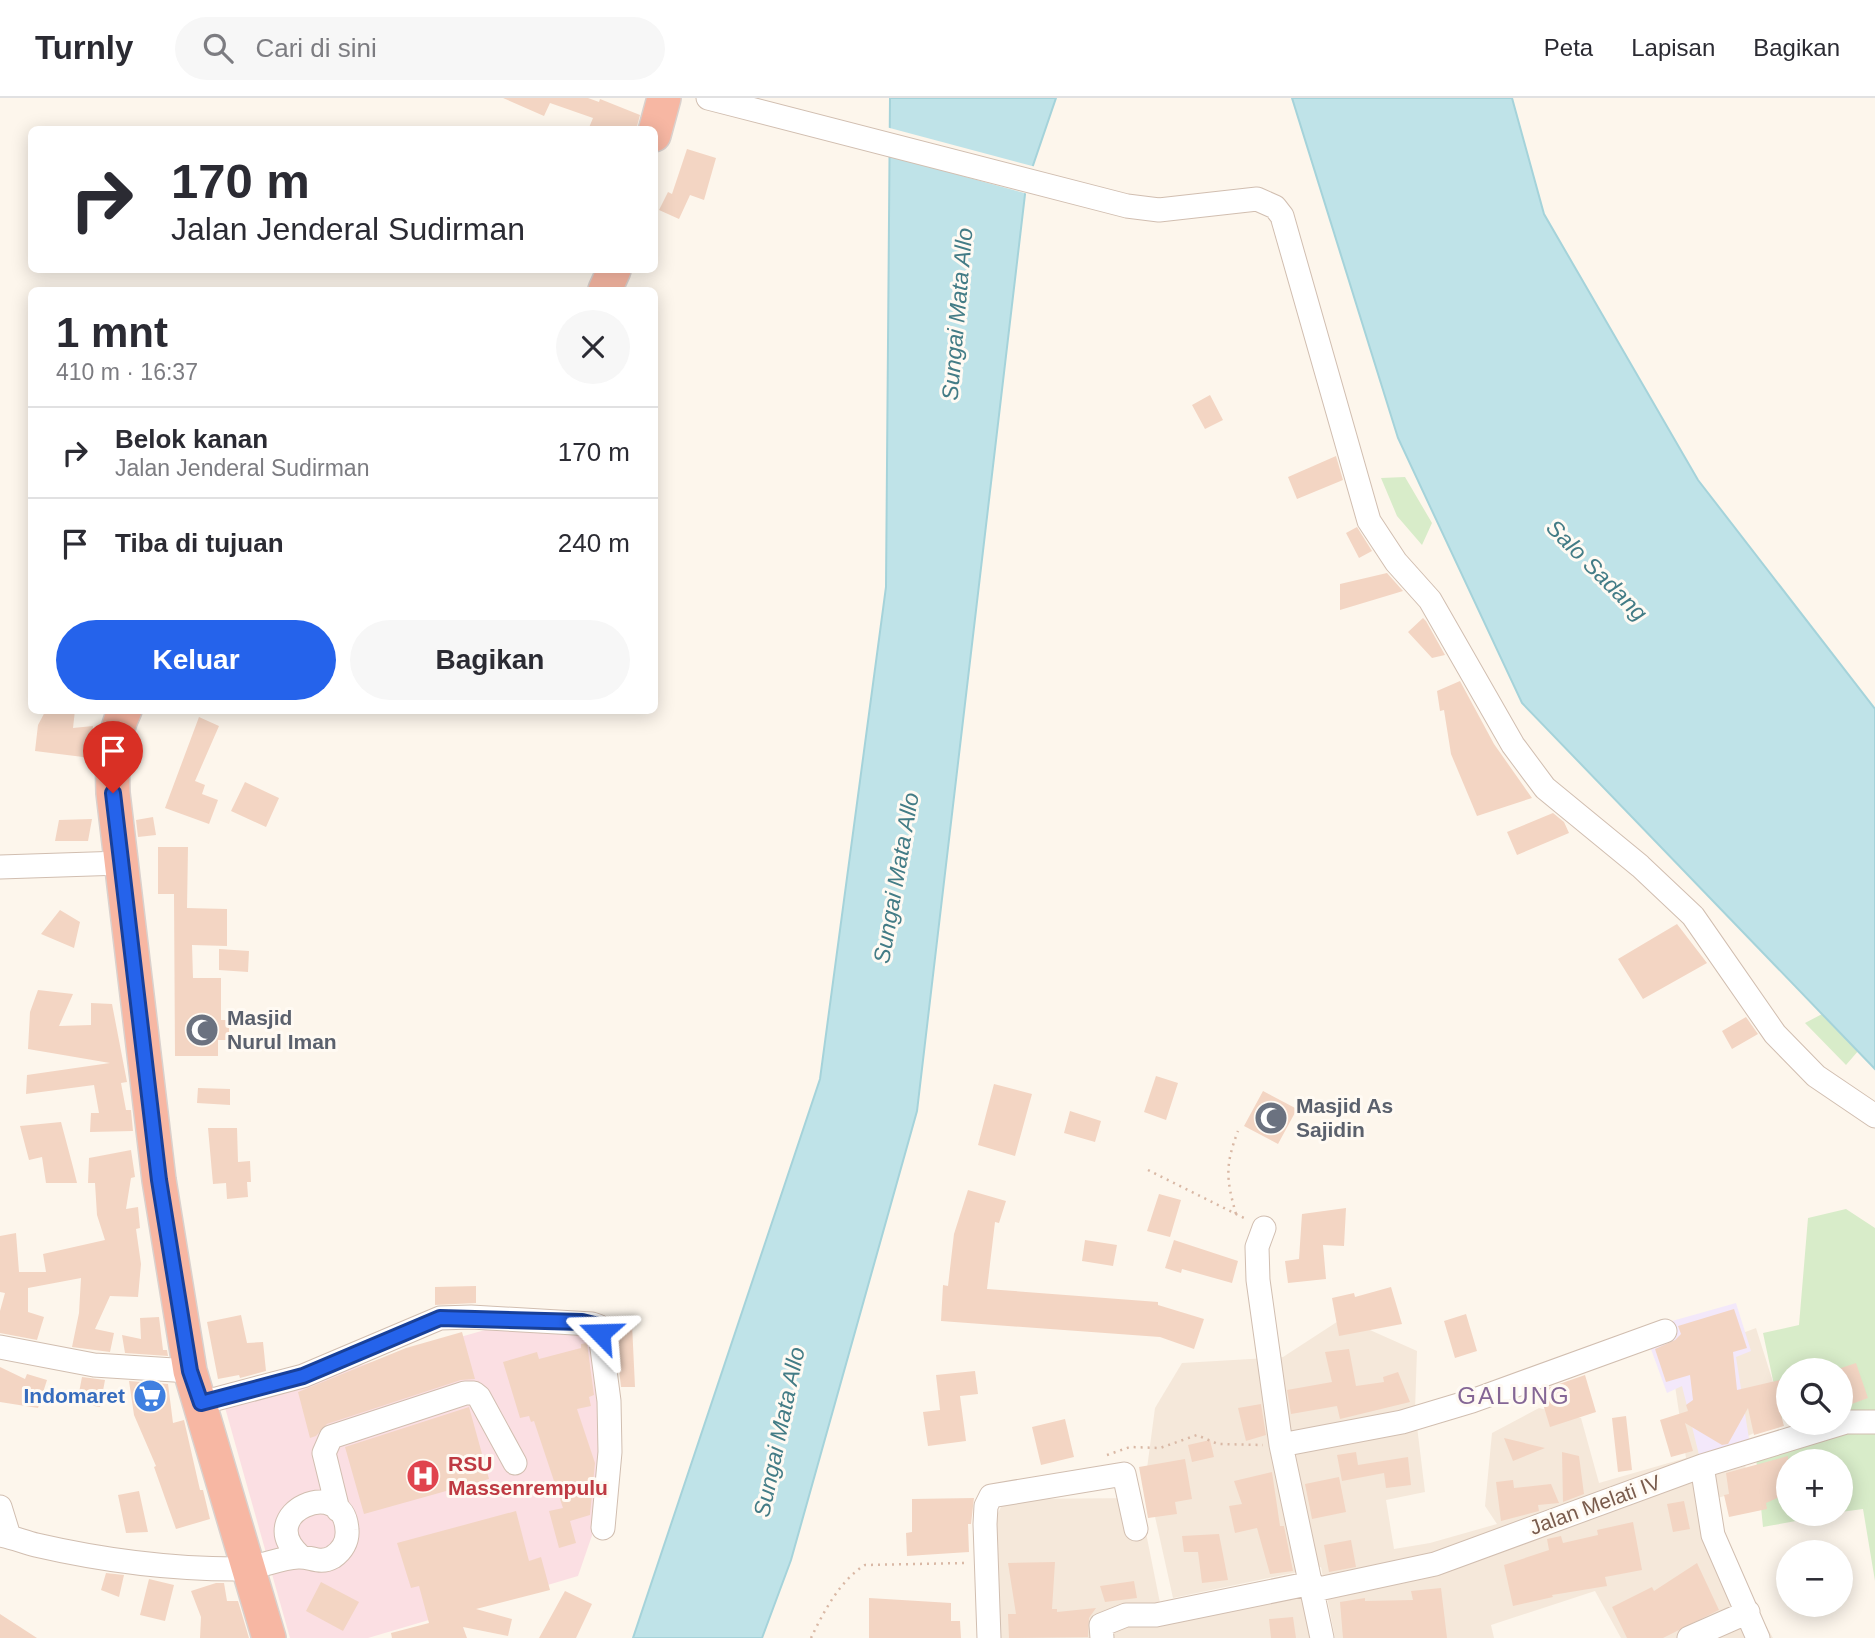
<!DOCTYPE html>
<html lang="id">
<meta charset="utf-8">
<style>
:root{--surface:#fff;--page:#f7f7f7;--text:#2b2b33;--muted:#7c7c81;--line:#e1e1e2;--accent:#2563eb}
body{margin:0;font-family:Helvetica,sans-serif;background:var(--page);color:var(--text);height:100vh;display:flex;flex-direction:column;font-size:26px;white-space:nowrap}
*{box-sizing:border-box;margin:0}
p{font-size:23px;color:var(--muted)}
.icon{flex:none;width:38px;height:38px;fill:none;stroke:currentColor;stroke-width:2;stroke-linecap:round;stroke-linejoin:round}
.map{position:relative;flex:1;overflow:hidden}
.details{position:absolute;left:28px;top:189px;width:630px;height:427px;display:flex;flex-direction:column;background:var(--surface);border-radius:10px;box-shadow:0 4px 18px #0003}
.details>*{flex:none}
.hud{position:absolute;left:28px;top:28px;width:630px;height:147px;border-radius:10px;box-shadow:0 4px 18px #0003;background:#fff;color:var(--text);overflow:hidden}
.controls{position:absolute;left:1776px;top:1260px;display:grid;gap:14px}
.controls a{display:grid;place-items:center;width:77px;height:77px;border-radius:50%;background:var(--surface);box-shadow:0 4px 18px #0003;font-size:35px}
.pin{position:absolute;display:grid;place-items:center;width:60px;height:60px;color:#fff;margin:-72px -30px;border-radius:50% 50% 50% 0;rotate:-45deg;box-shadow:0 0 7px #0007}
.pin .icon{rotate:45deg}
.me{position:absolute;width:77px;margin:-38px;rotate:292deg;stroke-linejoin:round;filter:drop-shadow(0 0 5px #0008)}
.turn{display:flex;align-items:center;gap:24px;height:147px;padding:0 28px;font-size:32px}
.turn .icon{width:91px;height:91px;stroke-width:2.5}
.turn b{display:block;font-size:49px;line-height:60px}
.round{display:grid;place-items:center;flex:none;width:74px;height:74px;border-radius:37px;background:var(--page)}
.headline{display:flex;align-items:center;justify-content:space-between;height:119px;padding:0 28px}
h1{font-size:42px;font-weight:600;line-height:52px}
.primary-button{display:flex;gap:14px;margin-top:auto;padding:14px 28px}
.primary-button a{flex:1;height:80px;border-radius:42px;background:var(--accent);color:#fff;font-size:28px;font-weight:600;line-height:80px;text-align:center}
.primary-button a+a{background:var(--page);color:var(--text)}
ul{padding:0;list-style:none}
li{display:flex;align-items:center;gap:21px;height:91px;padding:0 28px;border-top:2px solid var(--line)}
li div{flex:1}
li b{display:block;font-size:26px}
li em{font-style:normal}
header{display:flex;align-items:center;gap:42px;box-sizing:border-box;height:98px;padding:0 35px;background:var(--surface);border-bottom:2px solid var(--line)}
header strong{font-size:33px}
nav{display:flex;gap:38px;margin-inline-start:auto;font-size:24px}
.search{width:490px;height:63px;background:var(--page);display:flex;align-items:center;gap:18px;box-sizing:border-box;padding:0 24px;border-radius:38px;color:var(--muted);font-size:26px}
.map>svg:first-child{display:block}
</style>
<header>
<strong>Turnly</strong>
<div class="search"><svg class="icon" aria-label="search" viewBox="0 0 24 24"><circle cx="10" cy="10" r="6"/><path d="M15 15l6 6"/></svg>Cari di sini</div>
<nav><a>Peta</a><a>Lapisan</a><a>Bagikan</a></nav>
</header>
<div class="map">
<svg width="1875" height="1540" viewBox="0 0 1875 1540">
<rect width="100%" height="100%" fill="#fdf6ec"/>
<path fill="#f5e8da" d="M 1343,1220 L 1417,1253 L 1415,1312 L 1425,1394 L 1386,1402 L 1394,1451 L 1430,1445 L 1497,1426 L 1485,1408 L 1492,1335 L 1539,1310 L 1581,1320 L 1599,1385 L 1686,1360 L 1671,1262 L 1756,1230 L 1773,1284 L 1772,1326 L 1740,1342 L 1750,1391 L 1710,1402 L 1752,1503 L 1773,1540 L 1621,1540 L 1595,1493 L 1491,1527 L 1494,1540 L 1335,1540 L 1321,1469 L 1173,1500 L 1146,1378 L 1155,1310 L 1182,1265 L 1283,1259 Z
M 1139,1400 L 1162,1515 L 1305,1487 L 1314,1540 L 993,1540 L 991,1429 L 1005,1401 Z"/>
<path fill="#f3e8fa" d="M 1736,1205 L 1751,1253 L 1736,1259 L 1750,1347 L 1700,1361 L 1682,1288 L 1667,1295 L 1648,1243 L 1674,1233 L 1672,1223 Z"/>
<path fill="#fbdfe3" d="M 485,1232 L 593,1233 L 605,1333 L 597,1423 L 578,1478 L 368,1540 L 290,1540 L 224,1306 Z"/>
<path fill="#d8ecc9" d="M 1405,379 L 1432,425 L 1422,447 L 1397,418 L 1381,380 Z
M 1826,914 L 1859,952 L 1846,967 L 1805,925 Z
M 1846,1111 L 1875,1130 L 1875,1483 L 1863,1411 L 1841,1414 L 1841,1363 L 1788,1363 L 1788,1416 L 1834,1416 L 1763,1429 L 1755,1349 L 1841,1325 L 1841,1272 L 1788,1272 L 1788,1318 L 1781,1320 L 1763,1235 L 1799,1227 L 1808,1120 Z"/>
<path fill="#bfe3e8" stroke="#a5d3da" stroke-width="2" d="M 890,0 L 1056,0 L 1026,88 L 917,1013 L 791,1462 L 762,1540 L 633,1540 L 820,981 L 886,489 Z
M 1292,0 L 1512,0 L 1544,116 L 1698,382 L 1875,611 L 1875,971 L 1522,605 L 1398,340 Z"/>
<path fill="#fdf6ec" d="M 886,29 L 1036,69 L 1028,96 L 886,57 Z"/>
<path fill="#f3d5c3" d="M 503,0 L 588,0 L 599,4 L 600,1 L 640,17 L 636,32 L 588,32 L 593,20 L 550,5 L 544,18 Z
M 687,51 L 716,60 L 704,102 L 690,97 L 679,121 L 659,112 L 668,94 L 672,96 Z
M 1210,297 L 1223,322 L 1205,331 L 1192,307 Z
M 1336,358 L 1343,382 L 1297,401 L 1288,379 Z
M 1357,429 L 1372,453 L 1359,460 L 1346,435 Z
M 1387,475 L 1403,493 L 1340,512 L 1340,486 Z
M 1423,520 L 1426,523 L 1445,557 L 1432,560 L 1408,534 Z
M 1460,583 L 1494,646 L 1532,700 L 1477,718 L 1451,656 L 1444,612 L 1440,613 L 1437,593 Z
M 46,612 L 75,612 L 73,630 L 93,628 L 91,660 L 35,653 L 38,627 Z
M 199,619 L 219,628 L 195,683 L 205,687 L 202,696 L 218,702 L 209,726 L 165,710 Z
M 245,684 L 279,700 L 266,729 L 231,713 Z
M 1553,715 L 1564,724 L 1569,735 L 1517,757 L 1507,734 Z
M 153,719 L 156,737 L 138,739 L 136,722 Z
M 92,721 L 88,743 L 55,743 L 59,722 Z
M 158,749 L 188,749 L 187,810 L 227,811 L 227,848 L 192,847 L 193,880 L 221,880 L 221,922 L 229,922 L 229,942 L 218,942 L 218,958 L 175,958 L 174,796 L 158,796 Z
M 60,812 L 80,824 L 74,850 L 41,836 Z
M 1677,826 L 1707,865 L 1643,901 L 1618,861 Z
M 219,851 L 249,853 L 248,874 L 219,872 Z
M 38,892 L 73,896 L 59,928 L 91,927 L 91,905 L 112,906 L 127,984 L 121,985 L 126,1012 L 131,1012 L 133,1033 L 90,1034 L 91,1015 L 99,1015 L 94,987 L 26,996 L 27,977 L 110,965 L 28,951 L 30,914 Z
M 1746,919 L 1758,936 L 1732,951 L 1722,933 Z
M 1156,978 L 1178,985 L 1166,1022 L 1144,1014 Z
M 994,986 L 1032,996 L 1015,1058 L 978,1047 Z
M 198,990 L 230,991 L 230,1007 L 197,1005 Z
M 1263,993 L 1297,1011 L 1278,1046 L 1244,1028 Z
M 1070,1013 L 1101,1023 L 1095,1044 L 1064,1035 Z
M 61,1024 L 73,1069 L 77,1085 L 46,1085 L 42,1059 L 29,1062 L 20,1028 Z
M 208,1030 L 237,1030 L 238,1064 L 250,1063 L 251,1084 L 247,1084 L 248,1099 L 227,1101 L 226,1085 L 213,1086 Z
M 131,1052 L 135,1079 L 131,1080 L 126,1111 L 138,1109 L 140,1130 L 136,1131 L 141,1166 L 138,1199 L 110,1198 L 95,1231 L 114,1235 L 110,1254 L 72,1249 L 79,1215 L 81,1180 L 28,1190 L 28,1214 L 44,1219 L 37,1242 L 0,1235 L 0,1213 L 5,1195 L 0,1194 L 0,1138 L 16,1135 L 19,1174 L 46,1174 L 43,1156 L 105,1142 L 97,1117 L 95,1085 L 88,1085 L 89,1060 Z
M 968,1092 L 1006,1103 L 999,1125 L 995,1124 L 987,1191 L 1158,1204 L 1158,1207 L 1204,1221 L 1194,1251 L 1160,1239 L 941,1223 L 943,1187 L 948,1188 L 954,1136 Z
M 1159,1096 L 1181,1102 L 1170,1139 L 1147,1133 Z
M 1346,1110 L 1344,1148 L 1323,1147 L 1326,1181 L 1288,1185 L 1285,1163 L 1299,1161 L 1302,1116 Z
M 1085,1142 L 1117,1147 L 1113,1168 L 1082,1163 Z
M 1174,1142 L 1238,1163 L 1232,1185 L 1182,1171 L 1181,1175 L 1165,1170 Z
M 476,1188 L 476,1205 L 435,1207 L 435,1189 Z
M 1391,1189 L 1402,1226 L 1339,1238 L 1332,1200 L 1354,1195 L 1355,1199 Z
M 1734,1211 L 1747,1250 L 1733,1254 L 1737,1292 L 1788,1280 L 1788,1301 L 1778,1306 L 1784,1328 L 1754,1337 L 1748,1310 L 1728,1346 L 1722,1347 L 1685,1325 L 1693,1353 L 1671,1359 L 1660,1322 L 1688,1313 L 1686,1307 L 1693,1302 L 1690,1277 L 1666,1284 L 1655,1251 L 1675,1242 L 1681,1236 L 1678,1228 Z
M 1466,1216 L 1477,1253 L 1455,1260 L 1444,1223 Z
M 241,1217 L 247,1245 L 263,1244 L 266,1273 L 240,1280 L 239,1277 L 218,1281 L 207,1224 Z
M 159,1219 L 163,1252 L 167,1252 L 168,1258 L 125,1255 L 122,1237 L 141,1241 L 140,1220 Z
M 614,1226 L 632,1226 L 635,1289 L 621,1289 Z
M 462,1234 L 475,1281 L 461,1282 L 327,1326 L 316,1338 L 310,1340 L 298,1294 L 406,1250 Z
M 587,1245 L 594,1297 L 589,1299 L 591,1308 L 577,1311 L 595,1365 L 590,1417 L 570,1423 L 576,1445 L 559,1450 L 549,1413 L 563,1410 L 534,1323 L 531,1324 L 529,1318 L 520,1320 L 503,1264 L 537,1254 L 539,1261 L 581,1250 L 581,1246 Z
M 1349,1251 L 1356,1288 L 1384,1284 L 1383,1279 L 1398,1274 L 1410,1304 L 1340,1321 L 1337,1308 L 1291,1316 L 1287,1292 L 1332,1284 L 1325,1254 Z
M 1856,1265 L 1868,1300 L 1849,1307 L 1841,1283 L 1841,1270 Z
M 0,1269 L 25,1281 L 27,1276 L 47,1282 L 38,1310 L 0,1304 Z
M 975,1273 L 978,1296 L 960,1298 L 966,1343 L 928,1348 L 923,1314 L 940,1312 L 936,1277 Z
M 1585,1277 L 1596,1314 L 1550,1329 L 1539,1293 Z
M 82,1279 L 105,1282 L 100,1309 L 77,1305 Z
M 129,1283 L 168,1286 L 173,1325 L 184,1322 L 200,1392 L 203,1392 L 210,1421 L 176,1431 L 154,1369 L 156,1368 L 134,1317 Z
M 1261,1306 L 1266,1337 L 1246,1343 L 1238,1310 Z
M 469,1309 L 489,1381 L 364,1416 L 345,1349 Z
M 1626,1318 L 1632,1372 L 1618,1374 L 1612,1320 Z
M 1065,1321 L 1074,1359 L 1041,1367 L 1032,1329 Z
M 1504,1340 L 1545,1350 L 1513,1363 Z
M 1210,1342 L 1214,1359 L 1192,1364 L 1188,1347 Z
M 1356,1354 L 1358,1367 L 1408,1359 L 1411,1387 L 1386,1390 L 1384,1375 L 1342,1383 L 1337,1357 Z
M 1562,1354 L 1579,1358 L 1584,1396 L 1563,1404 Z
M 1788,1358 L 1788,1395 L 1766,1405 L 1767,1411 L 1729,1419 L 1724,1397 L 1729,1396 L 1726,1375 Z
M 1185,1361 L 1192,1401 L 1175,1404 L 1177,1416 L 1148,1420 L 1139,1369 Z
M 1272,1374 L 1280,1428 L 1284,1428 L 1293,1473 L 1270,1476 L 1257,1430 L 1235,1435 L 1229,1408 L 1242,1406 L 1234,1383 Z
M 1339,1379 L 1346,1414 L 1312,1421 L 1305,1386 Z
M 1513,1382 L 1514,1390 L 1551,1386 L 1559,1405 L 1538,1407 L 1539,1413 L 1501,1423 L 1496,1384 Z
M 139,1393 L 148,1434 L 126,1435 L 118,1397 Z
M 974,1400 L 971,1426 L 968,1426 L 969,1454 L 907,1458 L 906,1435 L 912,1434 L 912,1401 Z
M 1684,1403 L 1690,1431 L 1673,1434 L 1667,1406 Z
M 516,1413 L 529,1463 L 541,1459 L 550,1492 L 476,1511 L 512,1521 L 508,1538 L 463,1529 L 467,1540 L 392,1540 L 391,1535 L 429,1525 L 419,1488 L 411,1490 L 397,1445 Z
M 1633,1424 L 1642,1472 L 1605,1479 L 1607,1488 L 1552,1497 L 1553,1499 L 1513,1508 L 1504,1467 L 1549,1452 L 1547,1441 L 1561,1438 L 1563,1445 L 1598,1437 L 1597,1432 Z
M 1219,1436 L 1228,1482 L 1202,1485 L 1198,1454 L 1184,1454 L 1182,1438 Z
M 1351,1442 L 1356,1469 L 1329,1474 L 1324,1447 Z
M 1055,1464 L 1052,1511 L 1057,1511 L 1057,1514 L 1096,1510 L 1089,1520 L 1088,1539 L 1009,1540 L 1008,1516 L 1016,1516 L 1008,1465 Z
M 1697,1465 L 1719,1512 L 1663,1540 L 1627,1540 L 1612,1509 L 1652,1489 L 1654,1493 Z
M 106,1475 L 124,1477 L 119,1499 L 101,1492 Z
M 149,1481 L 174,1487 L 165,1523 L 140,1517 Z
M 1134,1483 L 1137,1500 L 1105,1504 L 1100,1488 Z
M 321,1484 L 359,1504 L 343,1533 L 306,1513 Z
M 216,1485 L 224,1485 L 227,1503 L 238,1503 L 249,1540 L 200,1540 L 201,1519 L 191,1493 Z
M 1441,1490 L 1447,1540 L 1343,1540 L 1340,1504 L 1365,1500 L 1365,1503 L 1413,1502 L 1411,1493 Z
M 565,1493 L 592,1506 L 576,1540 L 539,1540 Z
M 869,1500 L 951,1505 L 951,1523 L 960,1523 L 961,1540 L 869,1540 Z
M 0,1516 L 37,1540 L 0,1540 Z
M 1293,1519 L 1296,1540 L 1271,1540 L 1269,1521 Z"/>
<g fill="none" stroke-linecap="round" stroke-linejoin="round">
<defs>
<path id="minor" d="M 708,0 L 1127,108 L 1159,112 L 1257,101 L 1275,109 L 1282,118 L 1369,423 L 1396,464 L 1430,502 L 1513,647 L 1545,690 L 1640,768 L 1693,818 L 1775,936 L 1816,978 L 1875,1018
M 0,769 L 122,765
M 1264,1130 L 1257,1149 L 1258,1182 L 1281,1347
M 0,1249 L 94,1267 L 190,1273
M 201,1305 L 303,1278 L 440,1220 L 471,1219 L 592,1226 L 598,1228 L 600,1235 L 609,1303 L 610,1354 L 603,1430
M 1702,1368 L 1713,1437 L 1758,1540
M 0,1409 L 9,1438
M 338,1412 L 324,1355 L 331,1339 L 465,1295 L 474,1295 L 479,1299 L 515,1365
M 0,1437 C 12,1439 24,1444 36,1447 C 101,1462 169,1471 236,1471 C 258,1471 277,1460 298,1459 C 311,1458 319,1467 333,1459 C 342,1453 348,1443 347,1432 C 344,1376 252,1415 300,1458
M 1314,1492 L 1435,1466 L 1702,1368 L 1846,1324 L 1875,1324
M 989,1540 L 985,1426 L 986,1408 L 991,1398 L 1124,1376 L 1136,1431
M 1102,1540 L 1101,1527 L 1126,1517 L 1156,1517 L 1312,1485
M 1322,1540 L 1281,1347 L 1402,1324 L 1472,1303 L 1665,1233
M 1689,1540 L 1748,1514"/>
<path id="highway" d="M 654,37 L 664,0
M 605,192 L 614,172
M 125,612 C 112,638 112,667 113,695 L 159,1082 L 190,1273 L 269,1540"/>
</defs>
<use href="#minor" stroke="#d1beb0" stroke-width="25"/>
<use href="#highway" stroke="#dad1cd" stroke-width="36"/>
<path stroke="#d9b8a5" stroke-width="2.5" stroke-dasharray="2 5" stroke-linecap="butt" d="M 1148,1072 L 1246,1121
M 1236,1116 C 1226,1081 1225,1067 1238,1033
M 1107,1357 L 1130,1349 L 1160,1350 L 1197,1337 L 1218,1346 L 1263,1347
M 811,1540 C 823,1515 840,1482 865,1467 L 966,1465"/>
<use href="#minor" stroke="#fff" stroke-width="23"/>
<use href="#highway" stroke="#f7b7a3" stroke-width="33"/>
</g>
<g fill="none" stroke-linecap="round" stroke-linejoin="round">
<defs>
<path id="route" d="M 113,695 L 159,1082 L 190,1273 L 201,1305 L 303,1278 L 440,1220 L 582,1224 L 598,1228 L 600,1235"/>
</defs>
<use href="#route" stroke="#184099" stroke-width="18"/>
<use href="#route" stroke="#2563eb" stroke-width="12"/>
</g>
<defs>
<symbol id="mosque-disc" viewBox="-11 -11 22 22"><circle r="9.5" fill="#6b7280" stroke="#fffaf3"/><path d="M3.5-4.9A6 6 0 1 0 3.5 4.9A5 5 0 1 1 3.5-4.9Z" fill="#fff"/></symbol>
<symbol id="supermarket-disc" viewBox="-11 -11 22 22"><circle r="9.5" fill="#3f7fe0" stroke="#fffaf3"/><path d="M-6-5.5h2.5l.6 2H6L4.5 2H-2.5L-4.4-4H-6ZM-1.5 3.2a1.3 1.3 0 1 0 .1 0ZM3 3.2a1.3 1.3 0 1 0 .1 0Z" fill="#fff"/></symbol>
<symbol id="hospital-disc" viewBox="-11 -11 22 22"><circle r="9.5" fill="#e0444e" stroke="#fffaf3"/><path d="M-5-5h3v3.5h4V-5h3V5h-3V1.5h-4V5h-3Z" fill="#fff"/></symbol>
</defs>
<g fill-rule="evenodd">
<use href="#mosque-disc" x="183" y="913" width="38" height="38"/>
<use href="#mosque-disc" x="1252" y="1001" width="38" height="38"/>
<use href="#supermarket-disc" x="131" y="1279" width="38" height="38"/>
<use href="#hospital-disc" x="404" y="1359" width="38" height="38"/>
</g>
<g text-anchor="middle" stroke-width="6" stroke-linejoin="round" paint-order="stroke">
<g font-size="21" font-weight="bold" fill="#5b616d" stroke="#fffaf3" text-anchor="start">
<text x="227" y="927">Masjid<tspan x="227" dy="24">Nurul Iman</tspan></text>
<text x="1296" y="1015">Masjid As<tspan x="1296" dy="24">Sajidin</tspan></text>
</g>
<g font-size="21" font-weight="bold" fill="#366cbe" stroke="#fffaf3" text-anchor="end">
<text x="125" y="1305">Indomaret</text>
</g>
<g font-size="21" font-weight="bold" fill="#be3a42" stroke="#fffaf3" text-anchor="start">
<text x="448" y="1373">RSU<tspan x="448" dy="24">Massenrempulu</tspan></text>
</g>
<g font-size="21" fill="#7a5c4d" stroke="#fffaf3">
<text transform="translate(1595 1407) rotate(-20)" y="7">Jalan Melati IV</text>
</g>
<g font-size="23" font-style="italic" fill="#437c86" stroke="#fffaf3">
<text transform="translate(957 216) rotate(-85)" y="8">Sungai Mata Allo</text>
<text transform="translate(1597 472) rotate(45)" y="8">Salo Sadang</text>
<text transform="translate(896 780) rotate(-80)" y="8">Sungai Mata Allo</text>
<text transform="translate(779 1334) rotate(-78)" y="8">Sungai Mata Allo</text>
</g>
<g font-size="24" letter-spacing="2" fill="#846695" stroke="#fffaf3">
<text x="1514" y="1306">GALUNG</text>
</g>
</g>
</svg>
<div class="controls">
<a><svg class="icon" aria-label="search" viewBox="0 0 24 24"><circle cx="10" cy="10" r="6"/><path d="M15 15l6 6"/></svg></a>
<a>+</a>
<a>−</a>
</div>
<div class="pin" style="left:113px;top:695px;background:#d93025"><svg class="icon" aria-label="arrive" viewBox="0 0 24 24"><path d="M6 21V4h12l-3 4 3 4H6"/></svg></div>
<svg class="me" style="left:600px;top:1235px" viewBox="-20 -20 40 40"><path d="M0-17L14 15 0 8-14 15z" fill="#2563eb" stroke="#fff" stroke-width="4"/></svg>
<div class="hud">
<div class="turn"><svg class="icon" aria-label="right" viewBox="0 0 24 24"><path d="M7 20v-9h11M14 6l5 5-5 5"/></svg><div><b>170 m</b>Jalan Jenderal Sudirman</div></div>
</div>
<section class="details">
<div class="headline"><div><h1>1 mnt</h1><p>410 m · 16:37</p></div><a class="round"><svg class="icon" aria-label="close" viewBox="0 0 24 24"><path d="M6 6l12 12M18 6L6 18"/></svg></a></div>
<ul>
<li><svg class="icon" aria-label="right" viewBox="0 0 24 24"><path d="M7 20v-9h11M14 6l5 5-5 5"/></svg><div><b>Belok kanan</b><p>Jalan Jenderal Sudirman</p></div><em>170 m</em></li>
<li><svg class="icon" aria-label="arrive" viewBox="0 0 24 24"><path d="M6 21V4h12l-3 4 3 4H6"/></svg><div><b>Tiba di tujuan</b></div><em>240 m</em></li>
</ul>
<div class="primary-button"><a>Keluar</a><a>Bagikan</a></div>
</section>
</div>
